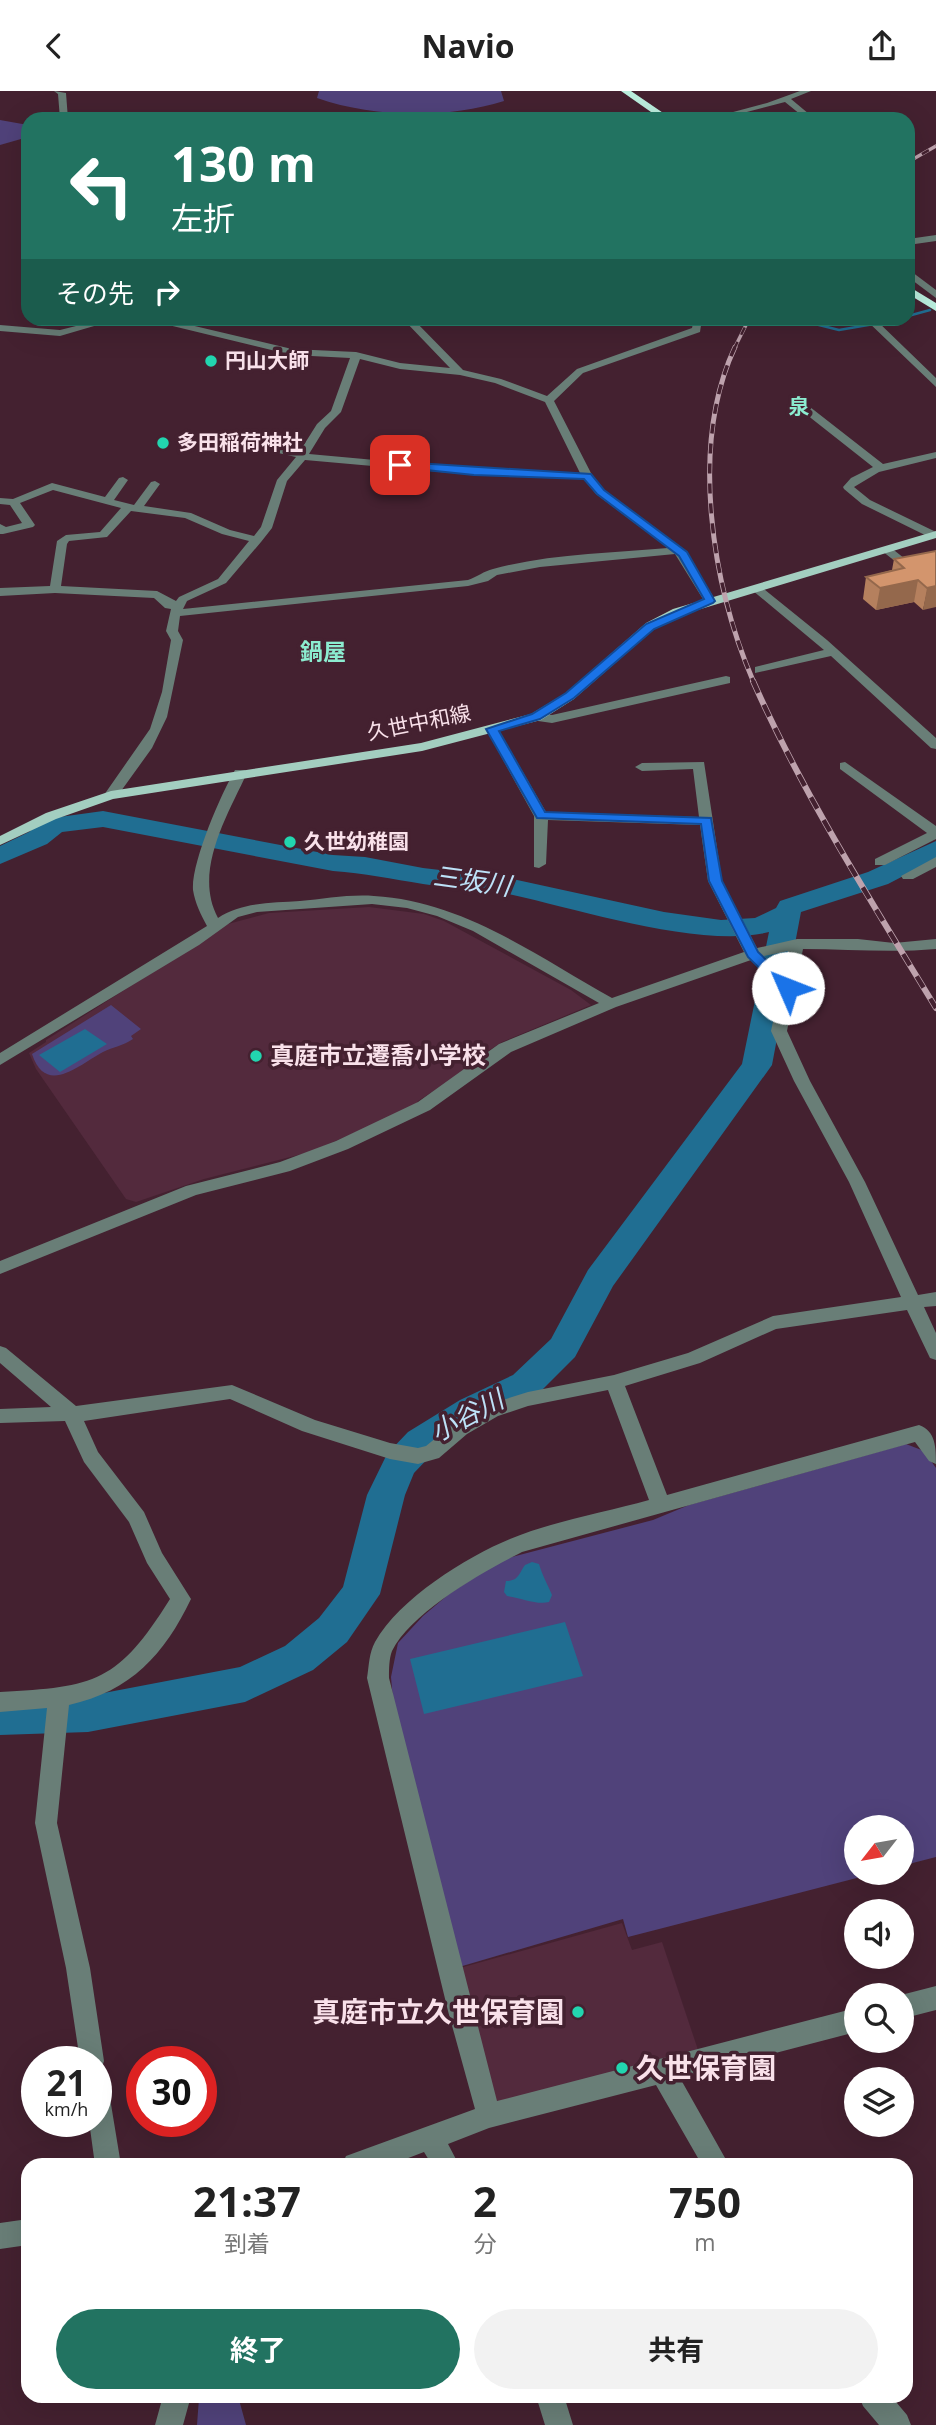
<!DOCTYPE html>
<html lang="ja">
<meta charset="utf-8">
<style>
:root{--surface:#fff;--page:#f2f2f2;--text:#222;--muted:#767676;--accent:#227361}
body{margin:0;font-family:"Open Sans","Noto Sans JP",sans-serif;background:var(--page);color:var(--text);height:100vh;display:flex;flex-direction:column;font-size:26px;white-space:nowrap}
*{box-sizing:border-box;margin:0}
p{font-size:23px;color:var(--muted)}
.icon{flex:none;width:38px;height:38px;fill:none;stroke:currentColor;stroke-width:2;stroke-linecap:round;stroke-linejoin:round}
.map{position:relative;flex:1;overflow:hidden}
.panel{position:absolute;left:21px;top:2067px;width:892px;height:245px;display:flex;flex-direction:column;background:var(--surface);border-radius:21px;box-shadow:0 7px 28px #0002}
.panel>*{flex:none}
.hud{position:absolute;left:21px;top:21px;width:894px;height:214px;border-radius:21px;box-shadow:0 7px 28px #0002;background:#227361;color:#fff;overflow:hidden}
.needle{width:46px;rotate:239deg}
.fabs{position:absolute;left:844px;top:1724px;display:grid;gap:14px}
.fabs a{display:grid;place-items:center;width:70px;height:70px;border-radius:50%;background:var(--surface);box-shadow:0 7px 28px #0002;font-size:35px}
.speed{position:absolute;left:21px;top:1955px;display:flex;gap:14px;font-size:35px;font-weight:700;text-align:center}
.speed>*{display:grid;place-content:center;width:91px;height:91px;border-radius:50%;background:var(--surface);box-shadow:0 7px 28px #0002;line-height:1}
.speed small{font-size:18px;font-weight:400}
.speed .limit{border:10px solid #d22;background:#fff;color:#111}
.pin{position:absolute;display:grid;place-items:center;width:60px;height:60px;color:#fff;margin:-30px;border-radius:14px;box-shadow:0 4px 10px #0006}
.me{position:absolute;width:77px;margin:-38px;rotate:314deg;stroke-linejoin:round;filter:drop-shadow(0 0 5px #0008)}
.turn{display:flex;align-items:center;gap:24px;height:147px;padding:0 35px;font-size:32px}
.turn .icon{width:91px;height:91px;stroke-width:2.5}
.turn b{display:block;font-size:49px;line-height:60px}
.then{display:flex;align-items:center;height:66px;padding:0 35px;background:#0003;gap:14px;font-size:26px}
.eta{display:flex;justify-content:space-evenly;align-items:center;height:119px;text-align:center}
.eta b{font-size:42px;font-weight:700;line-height:49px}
.primary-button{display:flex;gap:14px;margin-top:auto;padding:14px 35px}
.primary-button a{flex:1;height:80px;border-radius:42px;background:var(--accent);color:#fff;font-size:28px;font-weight:700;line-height:80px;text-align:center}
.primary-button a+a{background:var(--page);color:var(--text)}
header{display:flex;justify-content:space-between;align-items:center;height:91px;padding:0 35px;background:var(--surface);font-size:32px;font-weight:700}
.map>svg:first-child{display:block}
</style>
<header><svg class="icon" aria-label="back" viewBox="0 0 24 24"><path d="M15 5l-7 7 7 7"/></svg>Navio<svg class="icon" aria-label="share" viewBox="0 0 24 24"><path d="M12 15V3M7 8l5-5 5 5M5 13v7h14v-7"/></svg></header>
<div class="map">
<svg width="936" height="2334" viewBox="0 0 936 2334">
<rect width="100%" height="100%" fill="#442130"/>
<path fill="#532a3d" d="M 369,816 L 424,823 L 444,830 L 571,899 L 591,914 L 502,951 L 477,967 L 480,970 L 418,1010 L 414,1016 L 310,1061 L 204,1088 L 136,1111 L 126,1108 L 36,978 L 29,962 L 46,951 L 46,949 L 228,833 L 269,822 Z
M 622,1832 L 632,1859 L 662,1851 L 700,1965 L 506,2015 L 494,2008 L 460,1877 Z"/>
<path fill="#50427a" d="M 319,0 L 501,0 L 504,10 C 447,28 374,27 317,7 Z
M 0,29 L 28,34 L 28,46 L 0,54 Z
M 111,914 L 141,938 L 131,945 L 133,948 C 123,955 113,956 103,961 C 80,973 46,1006 32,963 Z
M 906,1353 L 924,1360 L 936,1377 L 936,1766 L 901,1775 L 901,1736 L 856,1736 L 856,1782 L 876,1782 L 628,1846 L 623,1828 L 459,1876 L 394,1621 L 391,1586 L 398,1552 L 423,1525 L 449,1503 L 500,1469 L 653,1429 L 689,1414 Z
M 212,2305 L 238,2305 L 246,2334 L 197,2334 L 199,2307 Z"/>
<path fill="#206e92" d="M 85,938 L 107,953 L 60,981 L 39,964 Z
M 532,1471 L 539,1473 C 542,1484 548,1494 552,1504 L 549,1511 C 537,1514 521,1507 507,1505 L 504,1501 L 506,1490 C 519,1490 519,1482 525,1474 Z
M 565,1531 L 583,1585 L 424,1623 L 410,1568 Z"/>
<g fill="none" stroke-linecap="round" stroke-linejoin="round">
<path stroke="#206e92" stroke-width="2.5" d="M 908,225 L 930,219
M 795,228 L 839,239 L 874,233
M 878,232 L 894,228"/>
<path fill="#206e92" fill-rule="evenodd" d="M 103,720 L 333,764 L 365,766 L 423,777 L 508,787 L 664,821 L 721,829 L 755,827 L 776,817 L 780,810 L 868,781 L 936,750 L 936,768 L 888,793 L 801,821 L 772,974 L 613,1195 L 575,1266 L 537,1304 L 486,1329 L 434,1361 L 414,1382 L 405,1404 L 380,1503 L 347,1551 L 313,1579 L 245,1611 L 88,1641 L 0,1644 L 0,1608 L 88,1605 L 240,1576 L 285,1555 L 319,1527 L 343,1496 L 367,1404 L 387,1363 L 408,1341 L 460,1309 L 513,1284 L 551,1248 L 588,1179 L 742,973 L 769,841 C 703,858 581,819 513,804 C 483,798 452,798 423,793 C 392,788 364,782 333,780 L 103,736 L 62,741 L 47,753 L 0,773 L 0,755 L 29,741 L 45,728 Z"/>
<path fill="#697e77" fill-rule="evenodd" d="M 54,0 L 66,2 L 68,28 L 60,28 L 58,3 Z
M 800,0 L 811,0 L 791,8 L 815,28 L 806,28 L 785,11 L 720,28 L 707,28 L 767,12 Z
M 315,21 L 348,28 L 315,25 L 308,28 L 218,28 L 228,23 L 297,27 Z
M 161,23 L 195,26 L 199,28 L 126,28 Z
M 936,144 L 936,150 L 908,154 L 908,148 Z
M 908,178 L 936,199 L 936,207 L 908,186 Z
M 104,228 L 118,228 L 60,245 L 0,240 L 0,234 L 60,239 Z
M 151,228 L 165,228 L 292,258 L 356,261 L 400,272 L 450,277 L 403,228 L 413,228 L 463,279 L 501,288 L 547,305 L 577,278 L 692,237 L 694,228 L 702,228 L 700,241 L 583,282 L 554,310 L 592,384 L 604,399 L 682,457 L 716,510 L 706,513 L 675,463 L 540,476 L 497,484 L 488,490 L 468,495 L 180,525 L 178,540 L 183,549 L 167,626 L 152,657 L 116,707 L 106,707 L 104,704 L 150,638 L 162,601 L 171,549 L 166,540 L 171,518 L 165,517 L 154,507 L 55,502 L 0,505 L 0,497 L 50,495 L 57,450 L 66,444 L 100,441 L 121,417 L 53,399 L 20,412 L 35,434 L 33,436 L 3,443 L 0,443 L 0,433 L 6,436 L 22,432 L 10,414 L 0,413 L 0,407 L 13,408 L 52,392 L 105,406 L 119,387 L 123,386 L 128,389 L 114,409 L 134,414 L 151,391 L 155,390 L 160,393 L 144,415 L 191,422 L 230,439 L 254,445 L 261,436 L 277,389 L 296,366 L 226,350 L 231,347 L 300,360 L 317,333 L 331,320 L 350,267 L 292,264 L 152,230 ZM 360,268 L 400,278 L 460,284 L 495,292 L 545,311 L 580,382 L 474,378 L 309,363 L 325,337 L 341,321 ZM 305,369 L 474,384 L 584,388 L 596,403 L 668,457 C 612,462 547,463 493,478 C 484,480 477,486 468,489 L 183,518 L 187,510 L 226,492 L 261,451 L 272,437 L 287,390 ZM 131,420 L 185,427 L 222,443 L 249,450 L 218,488 L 179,506 L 176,510 L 157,500 L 61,495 L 67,453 L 69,450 L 107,446 Z
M 865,228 L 875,228 L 936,287 L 936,296 Z
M 802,316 L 810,316 L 883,373 L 936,361 L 936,367 L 879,381 L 854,396 L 870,409 L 936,441 L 936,447 L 929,446 L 862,413 L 844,398 L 843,396 L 851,387 L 873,376 L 802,320 Z
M 882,456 L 890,456 L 919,479 L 909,481 L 882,460 Z
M 752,495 L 760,495 L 827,549 L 936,647 L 936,658 L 931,657 L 831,565 L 755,582 L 755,576 L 824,559 L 752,499 Z
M 726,585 L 730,586 L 730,592 L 552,632 L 531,629 L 530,626 L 536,622 L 552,624 Z
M 492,634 L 498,638 L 546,721 L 699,726 L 693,678 L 642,680 L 635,676 L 642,672 L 704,671 L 722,790 L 757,857 L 797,848 L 858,848 L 894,852 L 936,848 L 936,858 C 892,862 848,858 803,858 L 787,940 L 810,990 L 865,1091 L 918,1204 L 936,1201 L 936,1215 L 924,1216 L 936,1242 L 936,1269 L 930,1267 L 907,1219 L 776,1238 L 700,1272 L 625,1295 L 667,1404 L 919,1334 C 936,1340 936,1357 936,1373 L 929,1370 L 915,1351 L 522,1461 C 484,1480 411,1521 392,1560 C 389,1568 389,1578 389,1587 L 497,2010 L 856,1917 L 856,1941 L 680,1987 L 729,2074 L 702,2074 L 656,1994 L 489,2037 L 448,2053 L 459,2074 L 432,2074 L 424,2061 L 390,2074 L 342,2074 L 346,2065 L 475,2018 L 448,1920 L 367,1587 C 369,1574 369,1562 375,1551 C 399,1508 466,1466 510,1448 C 550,1431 606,1421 649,1409 L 608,1299 L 528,1315 L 498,1325 L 467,1343 L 439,1367 L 418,1373 L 390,1368 L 302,1340 L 230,1308 L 84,1330 L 98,1361 L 144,1421 L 162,1462 L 191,1508 C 164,1564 131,1600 69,1614 L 57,1732 L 90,1877 L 104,1970 L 101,1979 L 96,1980 L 96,1970 L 80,1970 L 66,1877 L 35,1732 L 47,1617 L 0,1621 L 0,1601 C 96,1596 118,1591 170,1508 L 147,1472 L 129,1431 L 84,1371 L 65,1330 L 0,1332 L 0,1318 L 51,1316 L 0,1272 L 0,1255 L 6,1257 L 76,1315 L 232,1294 L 315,1329 L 390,1352 L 418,1357 L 426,1355 L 453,1333 L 484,1315 L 528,1301 L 614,1284 L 688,1262 L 773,1225 L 901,1206 L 849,1091 L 794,990 L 771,940 L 780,898 L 751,869 L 616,916 L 511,961 L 430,1019 L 348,1058 L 290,1080 L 196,1104 L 0,1183 L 0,1170 L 186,1095 L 280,1071 L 336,1050 L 418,1011 L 499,953 L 599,912 L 473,840 L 437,825 L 407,817 L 372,813 L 257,821 L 238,826 L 199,854 L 0,974 L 0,962 L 207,835 C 201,824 195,812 193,799 C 191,772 221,703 235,679 L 245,679 L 247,682 C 227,725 193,781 218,827 C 241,811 272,812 300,810 C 324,808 350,803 374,805 C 463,810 537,865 612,907 L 744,861 L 708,790 L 700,734 L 548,729 L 546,773 L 539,777 L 534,776 L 534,725 L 486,638 ZM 788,860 L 783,884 L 764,865 Z
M 845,671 L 936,735 L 936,748 L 885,774 L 875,774 L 875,768 L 927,742 L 840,678 L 840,672 Z
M 936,766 L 936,776 L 913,788 L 903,788 L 901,785 Z
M 936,1895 L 936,1919 L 901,1928 L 901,1904 Z
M 96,1983 L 105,1986 L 108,1995 L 121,2074 L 95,2074 L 89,2030 L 96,2030 Z
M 28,2128 L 28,2154 L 0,2158 L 0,2132 Z
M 163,2305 L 191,2305 L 183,2334 L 155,2334 Z
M 536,2305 L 564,2305 L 573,2334 L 545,2334 Z
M 859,2305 L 891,2305 L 907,2324 L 911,2334 L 879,2334 L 863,2315 Z"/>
<path fill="#a3cec0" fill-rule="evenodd" d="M 936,440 L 936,447 L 681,524 L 654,538 L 574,608 L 541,629 L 422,660 L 113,708 L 56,728 L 0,754 L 0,745 L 46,722 L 111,700 L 421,652 L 531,623 L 566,602 L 646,532 L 673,518 Z"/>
<path fill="#baeddd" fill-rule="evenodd" d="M 621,0 L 631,0 L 672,28 L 661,28 Z
M 908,195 L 936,212 L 936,220 L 908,203 Z"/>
<defs>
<path id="rail-far2" d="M 908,71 L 936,55
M 734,258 L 749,228"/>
<path id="rail-far1" d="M 735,256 C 689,354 712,495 754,592"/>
<path id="rail" d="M 753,590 C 804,705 871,810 936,917"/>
</defs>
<use href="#rail-far2" stroke="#bea2ad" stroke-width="3.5"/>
<use href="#rail-far1" stroke="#bea2ad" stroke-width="5"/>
<use href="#rail" stroke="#bea2ad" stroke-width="6"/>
<use href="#rail-far2" stroke="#442130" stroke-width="2.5" stroke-dasharray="8" stroke-linecap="butt"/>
<use href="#rail-far1" stroke="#442130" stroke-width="3.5" stroke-dasharray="10" stroke-linecap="butt"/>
<use href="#rail" stroke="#442130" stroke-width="4.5" stroke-dasharray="13" stroke-linecap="butt"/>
</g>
<path fill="#b5805e" d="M 936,460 L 923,519 L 914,511 L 876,519 L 863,508 L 866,486 L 892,479 L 894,468 Z"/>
<path fill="#94684c" d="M 918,489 L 914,511 L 876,519 L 880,497 Z
M 936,495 L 936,516 L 923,519 L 927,497 Z"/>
<path fill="#d3956d" stroke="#94684c" stroke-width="2" d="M 936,460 L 936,495 L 927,497 L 918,489 L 880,497 L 866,486 L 904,477 L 894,468 Z"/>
<path fill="#1a73e8" stroke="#114b97" stroke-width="2" d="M 400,371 L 591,383 L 604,399 L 687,461 L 715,510 L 713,512 L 654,538 L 574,607 L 540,628 L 499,640 L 545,721 L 711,727 L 722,790 L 758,861 L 793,894 L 793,900 L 783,900 L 748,866 L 709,790 L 701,733 L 537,727 L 486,638 L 532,623 L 566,602 L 646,533 L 704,508 L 679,465 L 597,403 L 584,388 L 474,384 L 397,376 L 397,372 Z"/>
<g fill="#22d5af" stroke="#442130" stroke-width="2.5">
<circle cx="211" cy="270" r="7"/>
<circle cx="163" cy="352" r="7"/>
<circle cx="290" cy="751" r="7"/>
<circle cx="256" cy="965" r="7"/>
<circle cx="578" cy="1921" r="7"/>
<circle cx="622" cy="1977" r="7"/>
</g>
<g text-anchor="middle" stroke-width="7" stroke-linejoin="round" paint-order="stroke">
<g font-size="21" font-weight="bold" fill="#f9e1ea" stroke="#442130" text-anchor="start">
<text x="225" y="277">円山大師</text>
<text x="177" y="359">多田稲荷神社</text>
<text x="304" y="758">久世幼稚園</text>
</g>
<g font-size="21" font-weight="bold" fill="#8cecd0" stroke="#442130">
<text x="799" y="323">泉</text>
</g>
<g font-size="21" fill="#f9e1ea" stroke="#442130">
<text transform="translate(419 632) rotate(-11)" y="7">久世中和線</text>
</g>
<g font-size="23" font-weight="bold" fill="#8cecd0" stroke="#442130">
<text x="323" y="569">鍋屋</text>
</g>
<g font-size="24" font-weight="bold" fill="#f9e1ea" stroke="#442130" text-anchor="start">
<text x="270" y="973">真庭市立遷喬小学校</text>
</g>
<g font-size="26" font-style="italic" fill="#bde2f8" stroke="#442130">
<text transform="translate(472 790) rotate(8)" y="9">三坂川</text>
<text transform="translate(467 1325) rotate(-28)" y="9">小谷川</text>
</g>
<g font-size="28" font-weight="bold" fill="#f9e1ea" stroke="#442130" text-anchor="end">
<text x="564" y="1931">真庭市立久世保育園</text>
<text x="636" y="1987" text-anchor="start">久世保育園</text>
</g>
</g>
</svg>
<div class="fabs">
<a><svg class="needle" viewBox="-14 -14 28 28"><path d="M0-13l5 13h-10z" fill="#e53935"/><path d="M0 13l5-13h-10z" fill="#767676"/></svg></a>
<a><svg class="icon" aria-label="sound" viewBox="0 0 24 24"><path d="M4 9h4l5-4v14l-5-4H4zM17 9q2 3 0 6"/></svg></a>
<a><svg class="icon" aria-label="search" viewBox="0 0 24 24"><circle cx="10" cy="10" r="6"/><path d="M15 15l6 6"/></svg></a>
<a><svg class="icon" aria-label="layers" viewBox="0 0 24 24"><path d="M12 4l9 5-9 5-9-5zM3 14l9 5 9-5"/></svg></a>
</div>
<div class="speed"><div>21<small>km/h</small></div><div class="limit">30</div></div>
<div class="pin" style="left:400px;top:374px;background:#d93025"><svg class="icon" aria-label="arrive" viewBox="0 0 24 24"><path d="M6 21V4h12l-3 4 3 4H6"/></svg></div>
<svg class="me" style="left:788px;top:897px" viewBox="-20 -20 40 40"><circle r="19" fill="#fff"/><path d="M0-13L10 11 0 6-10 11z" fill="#1a73e8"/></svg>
<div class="hud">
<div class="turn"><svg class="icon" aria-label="left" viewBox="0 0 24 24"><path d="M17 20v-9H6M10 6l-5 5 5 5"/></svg><div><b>130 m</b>左折</div></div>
<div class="then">その先<svg class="icon" aria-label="right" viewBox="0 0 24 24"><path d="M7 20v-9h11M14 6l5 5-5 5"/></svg></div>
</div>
<section class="panel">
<div class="eta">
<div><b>21:37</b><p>到着</p></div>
<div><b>2</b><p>分</p></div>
<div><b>750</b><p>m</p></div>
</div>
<div class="primary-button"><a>終了</a><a>共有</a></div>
</section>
</div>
